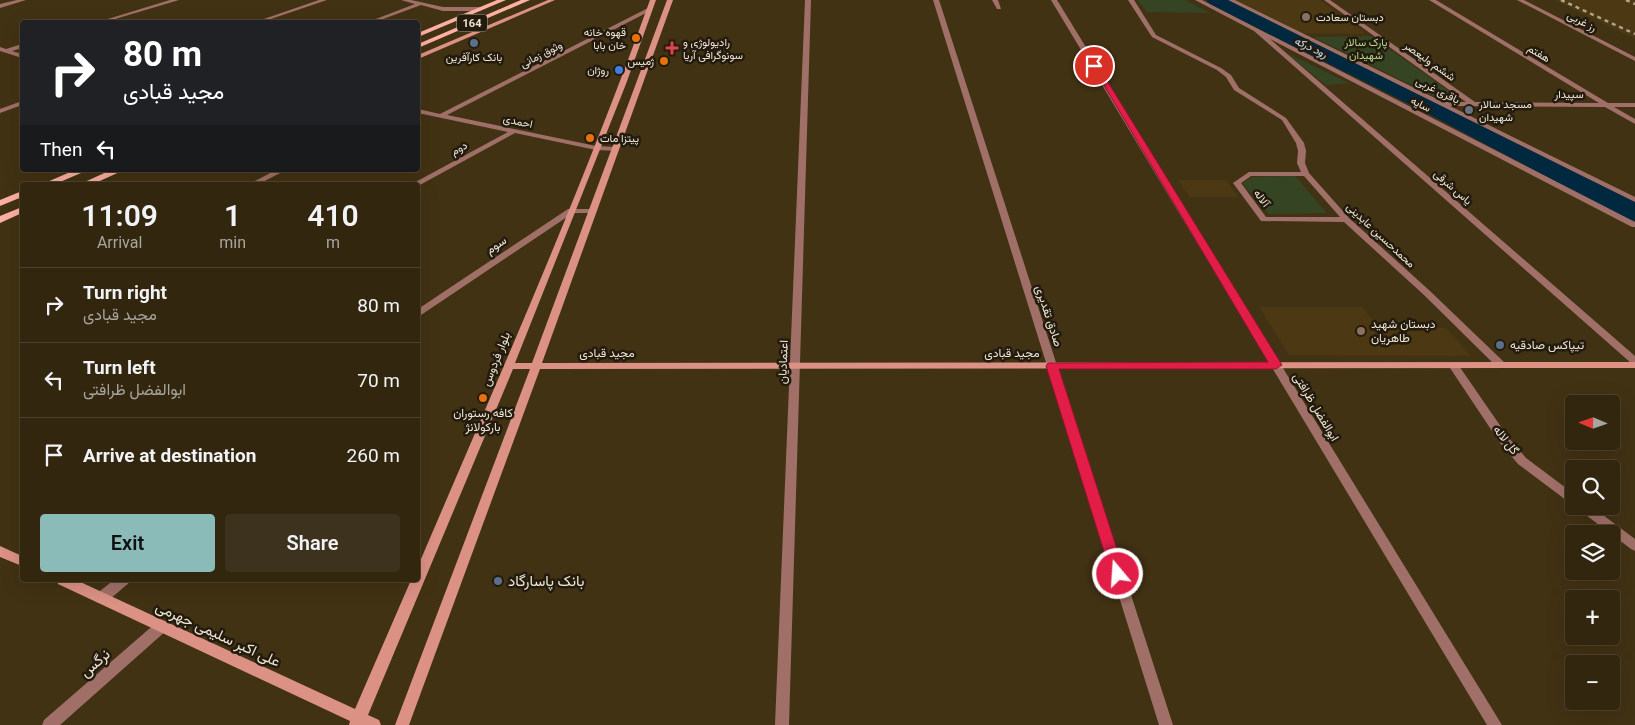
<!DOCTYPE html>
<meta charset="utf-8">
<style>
:root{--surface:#32260f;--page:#3d321d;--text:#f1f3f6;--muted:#a8a59e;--line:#4d432f;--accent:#8bbbb9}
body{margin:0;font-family:Roboto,Vazirmatn,sans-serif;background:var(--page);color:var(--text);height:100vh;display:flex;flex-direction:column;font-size:19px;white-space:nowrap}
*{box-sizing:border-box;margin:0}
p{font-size:16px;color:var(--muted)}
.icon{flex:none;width:28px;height:28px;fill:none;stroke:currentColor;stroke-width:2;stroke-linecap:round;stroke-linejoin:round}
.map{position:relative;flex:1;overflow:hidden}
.drawer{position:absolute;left:20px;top:182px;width:400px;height:400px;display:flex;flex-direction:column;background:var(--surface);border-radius:5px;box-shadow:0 5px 20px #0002,0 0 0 1px var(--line)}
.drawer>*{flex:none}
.hud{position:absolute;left:20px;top:20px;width:400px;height:152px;border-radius:5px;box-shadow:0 5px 20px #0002,0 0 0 1px var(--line);background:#202124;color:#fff;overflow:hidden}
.needle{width:32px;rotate:272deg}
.fabs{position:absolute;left:1565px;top:395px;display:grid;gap:10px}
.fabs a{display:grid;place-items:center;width:55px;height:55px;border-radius:5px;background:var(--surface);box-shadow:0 5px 20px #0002,0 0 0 1px var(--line);font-size:25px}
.pin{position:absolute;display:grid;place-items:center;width:42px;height:42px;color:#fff;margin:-21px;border:2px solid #fff;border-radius:50%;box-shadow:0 1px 5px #0007}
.me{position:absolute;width:55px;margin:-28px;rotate:342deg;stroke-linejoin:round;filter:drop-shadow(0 0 4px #0008)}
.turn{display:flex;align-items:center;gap:18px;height:105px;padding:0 20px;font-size:22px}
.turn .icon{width:65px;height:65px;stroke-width:2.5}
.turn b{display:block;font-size:35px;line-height:42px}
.then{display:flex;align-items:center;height:48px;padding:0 20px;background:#0003;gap:10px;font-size:19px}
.eta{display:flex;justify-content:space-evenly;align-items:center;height:85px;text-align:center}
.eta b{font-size:30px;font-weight:600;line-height:35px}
.button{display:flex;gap:10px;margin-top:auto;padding:10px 20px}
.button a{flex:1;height:58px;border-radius:5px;background:var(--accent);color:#111;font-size:20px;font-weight:600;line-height:58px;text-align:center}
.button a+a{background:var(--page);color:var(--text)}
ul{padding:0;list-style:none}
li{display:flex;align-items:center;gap:15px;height:75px;padding:0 20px;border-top:1px solid var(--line)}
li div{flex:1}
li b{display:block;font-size:19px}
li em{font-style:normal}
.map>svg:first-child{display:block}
</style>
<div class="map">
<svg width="1635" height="725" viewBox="0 0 1635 725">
<rect width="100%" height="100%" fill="#423214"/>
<path fill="#4c3812" d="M 1235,0 L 1320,0 L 1366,34 L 1303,33 Z
M 1554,0 L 1635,0 L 1635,39 Z
M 1178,180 L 1226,180 L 1238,197 L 1189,197 Z
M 1259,307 L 1362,307 L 1378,327 L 1446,328 L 1471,356 L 1289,355 Z"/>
<path fill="#354523" d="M 1138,0 L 1185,0 L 1210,13 L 1147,12 Z
M 1371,36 L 1456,96 L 1438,98 L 1313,37 Z
M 1286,53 L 1349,83 L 1326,85 Z
M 1295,176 L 1327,213 L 1269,214 L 1242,183 L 1252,177 Z"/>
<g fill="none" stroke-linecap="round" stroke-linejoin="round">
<path fill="#00283f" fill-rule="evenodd" d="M 1206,0 L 1231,0 L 1447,105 L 1635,200 L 1635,221 L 1624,218 L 1429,114 L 1209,4 Z"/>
<path fill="#a07068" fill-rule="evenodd" d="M 17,0 L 26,0 L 0,8 L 0,4 Z
M 170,0 L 179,0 L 105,22 L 98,22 Z
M 319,0 L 327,0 L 262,22 L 255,22 Z
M 401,0 L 411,0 L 443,7 L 480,7 L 483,9 L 480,11 L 443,11 L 421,5 L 375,22 L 368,22 L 415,4 Z
M 805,0 L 811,0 L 789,725 L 775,725 Z
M 933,0 L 939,0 L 1173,725 L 1159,725 Z
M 992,0 L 998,0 L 1001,9 L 997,9 Z
M 1051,0 L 1057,0 L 1502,725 L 1487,725 Z
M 1128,0 L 1134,0 L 1156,35 L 1221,68 L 1231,75 L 1239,88 L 1286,118 L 1304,143 L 1306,151 L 1305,163 L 1309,173 L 1349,218 L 1430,291 L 1505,363 L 1506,365 L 1505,367 L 1497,367 L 1424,295 L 1344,222 L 1261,221 L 1233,183 L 1249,172 L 1301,172 L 1297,163 L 1298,151 L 1296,143 L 1282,120 L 1234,90 L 1226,77 L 1217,70 L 1152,37 ZM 1251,176 L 1304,176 L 1340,217 L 1266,217 L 1241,183 Z
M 1195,0 L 1202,0 L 1635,222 L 1635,227 L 1632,227 L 1270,39 L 1635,356 L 1635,364 L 1631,363 L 1254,31 Z
M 1228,0 L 1235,0 L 1443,102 L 1466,102 L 1324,0 L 1330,0 L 1475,102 L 1599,103 L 1429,0 L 1436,0 L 1608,103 L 1635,103 L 1635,107 L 1614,107 L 1635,119 L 1635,124 L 1605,107 L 1450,106 L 1635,197 L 1635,202 Z
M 1517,0 L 1524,0 L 1635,57 L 1635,61 Z
M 650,7 L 652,8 L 652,10 L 447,115 L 596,146 L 615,147 L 619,149 L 618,151 L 596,150 L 515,133 L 418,186 L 410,185 L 508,132 L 418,113 L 418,109 L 440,114 Z
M 22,44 L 22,48 L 12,51 L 22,54 L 22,58 L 0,51 L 0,47 L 6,49 Z
M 22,101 L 22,105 L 0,113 L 0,109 Z
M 276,170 L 286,170 L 257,185 L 247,185 Z
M 568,209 L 592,209 L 596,211 L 592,213 L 573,213 L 421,315 L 418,316 L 418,309 Z
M 1453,362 L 1457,363 L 1508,437 L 1526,458 L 1574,494 L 1574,504 L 1570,503 L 1518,464 L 1500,443 L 1448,365 Z
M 1576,506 L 1591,506 L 1635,539 L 1635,551 L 1631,549 L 1578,509 Z
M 114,580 L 129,580 L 128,584 C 119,590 107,606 96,602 L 94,598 L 96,594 Z
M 162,620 L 167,622 L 169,626 L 167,630 L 60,725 L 42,725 L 44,720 L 157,622 Z"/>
<path fill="#dc9185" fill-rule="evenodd" d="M 548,0 L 555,0 L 418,59 L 418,55 Z
M 650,0 L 656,0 L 626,84 L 515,363 L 532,363 L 667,0 L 673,0 L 542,363 L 1635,362 L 1635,368 L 540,369 L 409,725 L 395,725 L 530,369 L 513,369 L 368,715 L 379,720 L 381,725 L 349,725 L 350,721 L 58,584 L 57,580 L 76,580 L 355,709 L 411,580 L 418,580 L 418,566 C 498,379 581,192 650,0 Z
M 0,546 L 22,556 L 22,566 L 0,557 Z"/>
<path fill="#feb0a3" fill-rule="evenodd" d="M 497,0 L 506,0 L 418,37 L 418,33 Z
M 521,0 L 530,0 L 418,48 L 418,44 Z
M 75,170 L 88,170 L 53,185 L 40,185 Z
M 111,170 L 124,170 L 91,185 L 78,185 Z
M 22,191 L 22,197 L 0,206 L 0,200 Z
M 22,207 L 22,213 L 0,223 L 0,216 Z"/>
<path stroke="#b0a48e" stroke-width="2.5" stroke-dasharray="4 4" stroke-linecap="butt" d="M 1561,0 L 1635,34
M 1626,0 L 1635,4"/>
</g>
<path fill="#e11d48" stroke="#92132f" d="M 1092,65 L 1098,66 L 1282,365 L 1276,369 L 1059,369 L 1125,574 L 1123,578 L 1113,578 L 1111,574 L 1046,366 L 1048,363 L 1268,362 Z"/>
<g fill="#8d6e63" stroke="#221b0e" stroke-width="2">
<circle cx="1306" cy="17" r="5"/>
<circle cx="1361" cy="331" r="5"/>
</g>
<g fill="#e8710a" stroke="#221b0e" stroke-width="2">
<circle cx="636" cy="38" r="5"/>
<circle cx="664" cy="61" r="5"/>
<circle cx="590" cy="138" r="5"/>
<circle cx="483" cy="398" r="5"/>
</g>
<g fill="#5c6f8a" stroke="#221b0e" stroke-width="2">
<circle cx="474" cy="43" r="5"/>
<circle cx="1500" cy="345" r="5"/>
<circle cx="498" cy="581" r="5"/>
</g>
<path fill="#e0444e" stroke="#221b0e" stroke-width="2" d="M669.5 40.5h5v5h5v5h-5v5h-5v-5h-5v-5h5z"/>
<circle fill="#3f7fe0" stroke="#221b0e" stroke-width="2" cx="619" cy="70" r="5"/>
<circle fill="#6b7280" stroke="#221b0e" stroke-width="2" cx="1469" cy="110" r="5"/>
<g text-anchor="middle" stroke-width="5" stroke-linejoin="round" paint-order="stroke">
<g font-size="11" fill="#efe5d4" stroke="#221b0e" text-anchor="start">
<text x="1316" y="21">دبستان سعادت</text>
<text x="626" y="36" text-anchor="end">قهوه خانه<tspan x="626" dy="13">خان بابا</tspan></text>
<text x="683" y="46">رادیولوژی و<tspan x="683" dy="13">سونوگرافی آریا</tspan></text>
<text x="474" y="61" text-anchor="middle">بانک کارآفرین</text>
<text x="654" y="65" text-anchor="end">ژمیس</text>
<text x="609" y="74" text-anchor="end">روژان</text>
<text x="1479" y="108">مسجد سالار<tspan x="1479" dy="13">شهیدان</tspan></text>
<text x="600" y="142">پیتزا مات</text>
</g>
<g font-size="11" fill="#efe5d4" stroke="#221b0e">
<text transform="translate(1582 21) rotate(27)" y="4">رز غربی</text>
<text transform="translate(1539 53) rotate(31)" y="4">هفتم</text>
<text transform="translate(541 54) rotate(-27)" y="4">وثوق زمانی</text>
<text transform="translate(1430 61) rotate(35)" y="4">ششم ولیعصر</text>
<text transform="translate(1438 90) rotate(26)" y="4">باقری غربی</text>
<text x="1569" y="98">سپیدار</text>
<text transform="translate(1421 104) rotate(27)" y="4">سایه</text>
<text transform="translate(518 121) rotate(12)" y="4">احمدی</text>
<text transform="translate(459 148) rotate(-28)" y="4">دوم</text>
<text transform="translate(1453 187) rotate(41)" y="4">یاس شرقی</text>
<text transform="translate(1262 198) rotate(53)" y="4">آلاله</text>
<text transform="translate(1381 235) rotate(43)" y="4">محمدحسین عابدینی</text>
</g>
<rect fill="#221b0e" stroke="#b2a899" stroke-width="1" x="457" y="14.5" width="30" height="17" rx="4"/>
<g font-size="11" font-weight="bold" fill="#efe5d4">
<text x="472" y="27">164</text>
</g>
<g font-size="11" fill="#b5d98d" stroke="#221b0e">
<text x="1366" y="46">پارک سالار<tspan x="1366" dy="13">شهیدان</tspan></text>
</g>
<g font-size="11" font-style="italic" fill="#c5e3f8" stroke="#221b0e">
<text transform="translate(1311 47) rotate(26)" y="4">رود درکه</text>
</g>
<g font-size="12" fill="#efe5d4" stroke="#221b0e">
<text transform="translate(496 245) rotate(-34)" y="4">سوم</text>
<text transform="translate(1049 316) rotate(72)" y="4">صادق تقدیری</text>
<text x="607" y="357">مجید قبادی</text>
<text x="1012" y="357">مجید قبادی</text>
<text transform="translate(496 359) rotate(-68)" y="4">بلوار فردوس</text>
<text transform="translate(783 362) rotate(-88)" y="4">اعتمادیان</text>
<text transform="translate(1316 407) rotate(59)" y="4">ابوالفضل ظرافتی</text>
<text transform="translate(1506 440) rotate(52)" y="4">گل لاله</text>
</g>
<g font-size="12" fill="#efe5d4" stroke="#221b0e" text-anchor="start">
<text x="1371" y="328">دبستان شهید<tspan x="1371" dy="14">طاهریان</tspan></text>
<text x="1510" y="349">تیپاکس صادقیه</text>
<text x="483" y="417" text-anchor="middle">کافه رستوران<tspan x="483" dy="14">بارکولانژ</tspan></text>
</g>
<g font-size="15" fill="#efe5d4" stroke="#221b0e" text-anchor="start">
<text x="508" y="586">بانک پاسارگاد</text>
</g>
<g font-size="15" fill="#efe5d4" stroke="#221b0e">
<text transform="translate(218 634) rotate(25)" y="5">علی اکبر سلیمی جهرمی</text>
<text transform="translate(95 663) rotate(-41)" y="5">نرگس</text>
</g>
</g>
</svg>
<div class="fabs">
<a><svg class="needle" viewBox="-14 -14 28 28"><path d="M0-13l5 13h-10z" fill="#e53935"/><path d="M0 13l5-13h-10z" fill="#a8a59e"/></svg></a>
<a><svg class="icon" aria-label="search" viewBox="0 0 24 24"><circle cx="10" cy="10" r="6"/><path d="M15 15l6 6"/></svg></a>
<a><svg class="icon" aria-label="layers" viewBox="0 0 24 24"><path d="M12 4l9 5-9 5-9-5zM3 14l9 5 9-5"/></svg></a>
<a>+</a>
<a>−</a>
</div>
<div class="pin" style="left:1094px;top:66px;background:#d93025"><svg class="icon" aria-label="arrive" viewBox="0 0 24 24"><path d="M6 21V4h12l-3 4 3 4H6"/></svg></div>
<svg class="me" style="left:1118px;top:574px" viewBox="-20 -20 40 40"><circle r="17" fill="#e11d48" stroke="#fff" stroke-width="3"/><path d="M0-11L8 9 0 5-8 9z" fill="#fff"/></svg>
<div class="hud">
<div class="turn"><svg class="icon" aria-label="right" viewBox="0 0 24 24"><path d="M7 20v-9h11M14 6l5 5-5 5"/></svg><div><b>80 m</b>مجید قبادی</div></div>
<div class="then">Then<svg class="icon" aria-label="left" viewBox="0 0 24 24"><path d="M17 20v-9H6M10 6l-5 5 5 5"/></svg></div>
</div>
<section class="drawer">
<div class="eta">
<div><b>11:09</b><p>Arrival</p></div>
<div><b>1</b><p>min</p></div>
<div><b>410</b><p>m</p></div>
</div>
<ul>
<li><svg class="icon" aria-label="right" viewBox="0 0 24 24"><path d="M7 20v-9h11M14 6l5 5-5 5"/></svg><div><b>Turn right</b><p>مجید قبادی</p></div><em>80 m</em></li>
<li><svg class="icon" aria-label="left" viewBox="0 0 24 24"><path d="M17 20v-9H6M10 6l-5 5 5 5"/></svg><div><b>Turn left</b><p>ابوالفضل ظرافتی</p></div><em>70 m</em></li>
<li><svg class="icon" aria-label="arrive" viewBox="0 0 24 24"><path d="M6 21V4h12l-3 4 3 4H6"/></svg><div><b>Arrive at destination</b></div><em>260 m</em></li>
</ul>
<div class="button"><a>Exit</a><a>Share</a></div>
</section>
</div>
